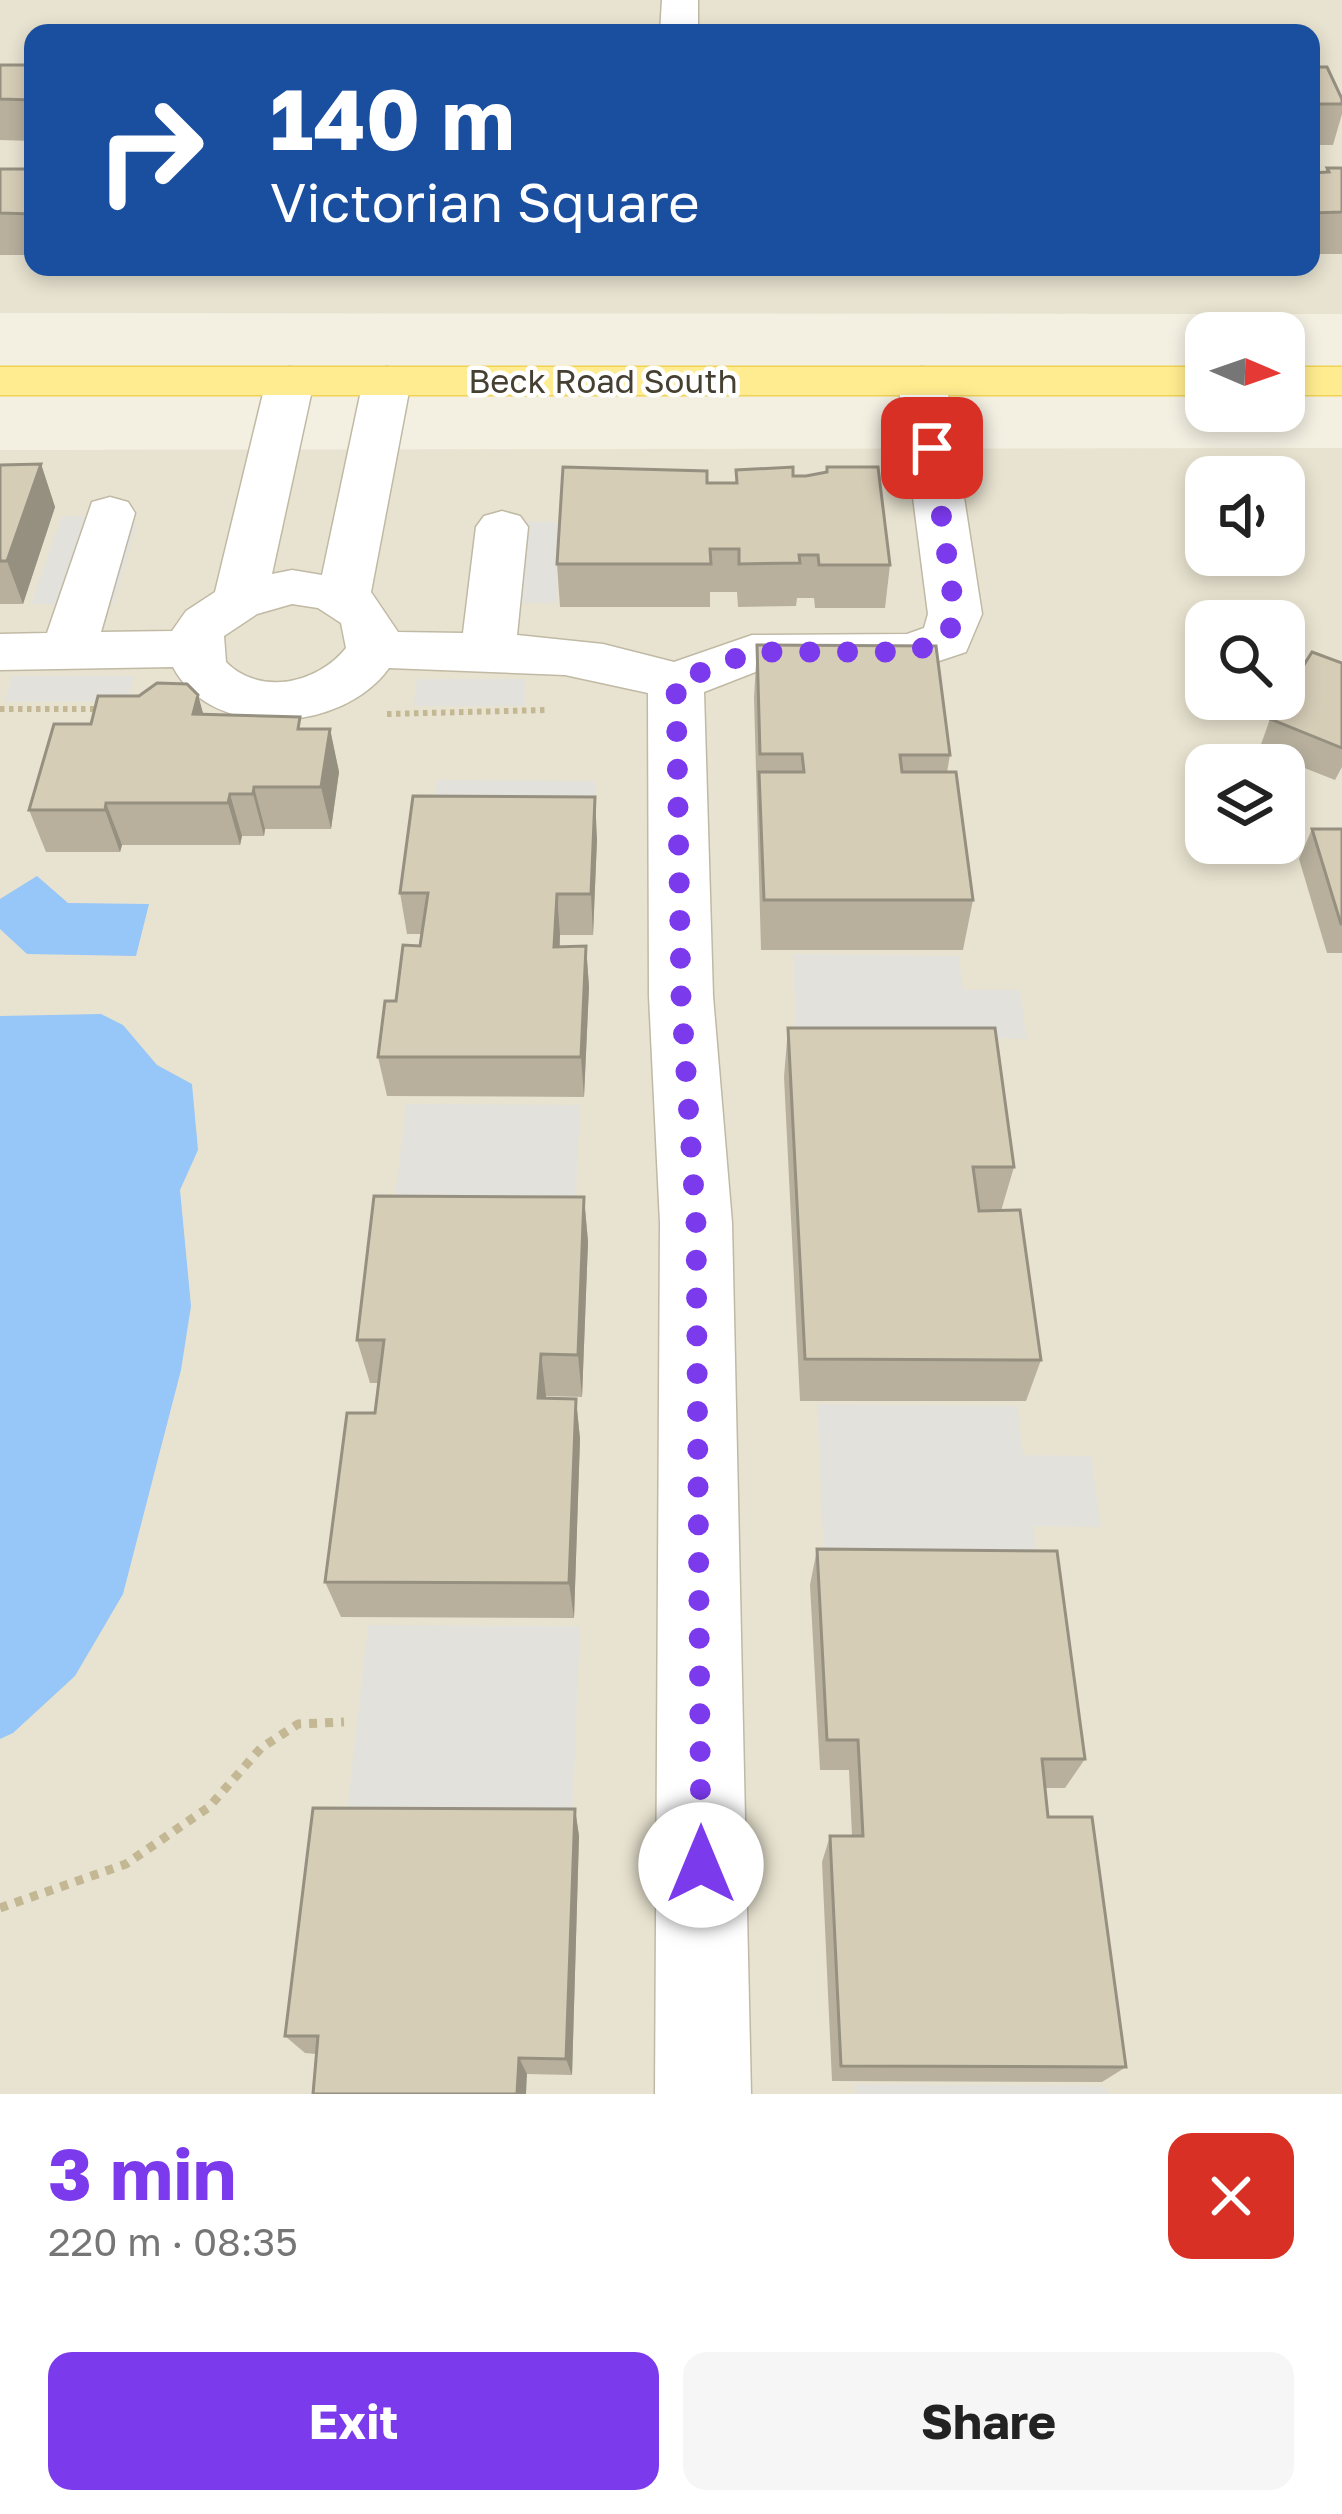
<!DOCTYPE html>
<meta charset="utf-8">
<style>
:root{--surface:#fff;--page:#f6f6f6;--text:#222;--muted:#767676;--accent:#7c3aed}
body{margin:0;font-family:"Golos Text",sans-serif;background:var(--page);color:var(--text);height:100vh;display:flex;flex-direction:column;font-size:45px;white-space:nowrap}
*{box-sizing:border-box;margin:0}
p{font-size:39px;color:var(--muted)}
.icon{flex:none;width:66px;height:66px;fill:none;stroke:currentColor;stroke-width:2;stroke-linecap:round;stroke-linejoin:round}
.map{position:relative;height:2094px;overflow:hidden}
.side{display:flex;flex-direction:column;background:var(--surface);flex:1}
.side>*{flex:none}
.banner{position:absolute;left:24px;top:24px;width:1296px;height:252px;border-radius:24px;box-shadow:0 6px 18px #0003;background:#1a4fa0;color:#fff;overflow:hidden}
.needle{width:78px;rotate:92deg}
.tools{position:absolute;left:1185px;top:312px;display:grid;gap:24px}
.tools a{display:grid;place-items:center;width:120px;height:120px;border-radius:24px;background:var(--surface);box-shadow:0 6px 18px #0003;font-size:60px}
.pin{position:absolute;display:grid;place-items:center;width:102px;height:102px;color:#fff;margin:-51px;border-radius:24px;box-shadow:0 6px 18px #0006}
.me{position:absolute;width:132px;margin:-66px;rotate:0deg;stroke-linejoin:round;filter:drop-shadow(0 0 9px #0008)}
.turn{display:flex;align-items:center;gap:42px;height:252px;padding:0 48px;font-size:54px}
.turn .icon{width:156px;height:156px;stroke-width:2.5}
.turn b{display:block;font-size:84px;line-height:102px}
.round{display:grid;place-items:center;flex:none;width:126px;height:126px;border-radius:24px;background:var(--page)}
.headline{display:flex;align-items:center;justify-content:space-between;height:204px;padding:0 48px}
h1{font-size:72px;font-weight:700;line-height:90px;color:var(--accent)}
.cta{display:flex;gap:24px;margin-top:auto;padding:24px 48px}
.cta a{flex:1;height:138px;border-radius:24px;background:var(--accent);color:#fff;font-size:48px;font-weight:700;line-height:138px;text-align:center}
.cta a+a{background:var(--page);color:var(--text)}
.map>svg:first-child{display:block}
</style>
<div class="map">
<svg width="1342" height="2094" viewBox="0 0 1342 2094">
<rect width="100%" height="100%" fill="#f3f0e2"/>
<path fill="#e8e3d0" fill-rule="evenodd" d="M 0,0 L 1342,0 L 1342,314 L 0,313 ZM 33,33 L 1311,33 L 1311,267 L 33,267 Z
M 1342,448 L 1342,2094 L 0,2094 L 0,450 ZM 1206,477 L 1284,477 L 1284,555 L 1206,555 ZM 1206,621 L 1284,621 L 1284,699 L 1206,699 ZM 1206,765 L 1284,765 L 1284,843 L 1206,843 Z"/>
<path fill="#e3e1dc" d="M 62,516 L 127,517 L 137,525 L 113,606 L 31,604 Z
M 486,522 L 563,522 L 557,603 L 477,603 Z
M 12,676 L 134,676 L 127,702 L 4,702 Z
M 417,679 L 526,679 L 525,706 L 413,706 Z
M 437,780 L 596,781 L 593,837 L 430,836 Z
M 793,954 L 959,956 L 963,990 L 1020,990 L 1027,1039 L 971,1038 L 798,1075 Z
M 406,1104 L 580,1105 L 574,1241 L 390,1240 Z
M 817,1404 L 1017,1406 L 1023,1455 L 1091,1456 L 1101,1527 L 1033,1526 L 1039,1583 L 825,1581 Z
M 368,1625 L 580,1626 L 572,1830 L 345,1828 Z
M 855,2084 L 1106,2086 L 1107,2094 L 856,2094 Z"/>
<path fill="#97c6f8" d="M 37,876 L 68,903 L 149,904 L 136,956 L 27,954 L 0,929 L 0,899 Z
M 101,1014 L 123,1025 L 157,1065 L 192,1084 L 198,1150 L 180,1190 L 191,1306 L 181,1370 L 123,1594 L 75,1676 L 13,1733 L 0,1739 L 0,1016 Z"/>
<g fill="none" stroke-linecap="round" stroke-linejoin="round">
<defs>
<path id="minor" d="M 662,0 L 698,0 L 698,33 L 660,33 Z
M 290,367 L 307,371 L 314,381 L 272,574 L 292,570 L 322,575 L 363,381 L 370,371 L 387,367 L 404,371 L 411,381 L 371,592 L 398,632 L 463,633 L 476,527 L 484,516 L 502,511 L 520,516 L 528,527 L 517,635 L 603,644 L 674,662 L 752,635 L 907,634 L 924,628 L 928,614 L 898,381 L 905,371 L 922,367 L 939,371 L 946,381 L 982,614 L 966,652 L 912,670 L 758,671 L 704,692 L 713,996 L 732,1223 L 751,2094 L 655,2094 L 660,1223 L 649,996 L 648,693 L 565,675 L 389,668 C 344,732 213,743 173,667 L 0,670 L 0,634 L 47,633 L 92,502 L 110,497 L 128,502 L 135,513 L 101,632 L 172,631 L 186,611 L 215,592 L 266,381 L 273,371 ZM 292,604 L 318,608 L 341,623 L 346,648 C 318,683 261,697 226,662 L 224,636 L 257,614 Z"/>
<path id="major" d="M 0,367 L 1206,367 L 1206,395 L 0,395 Z
M 1284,367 L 1342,367 L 1342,395 L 1284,395 Z"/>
</defs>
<use href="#minor" stroke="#c0b9a4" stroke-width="3"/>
<use href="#major" stroke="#f0d254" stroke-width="3"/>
<path stroke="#c3b794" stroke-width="6" stroke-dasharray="4.5 4.5" stroke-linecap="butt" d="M 0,709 L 100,709
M 387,714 L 546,710"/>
<path stroke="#c3b794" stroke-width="9" stroke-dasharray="8 8" stroke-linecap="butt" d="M 0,1908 L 126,1864 L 209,1807 L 261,1748 L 298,1724 L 344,1722"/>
<use href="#minor" fill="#fff" fill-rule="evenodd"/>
<use href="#major" fill="#ffec90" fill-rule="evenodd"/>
</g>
<path fill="#b8b09d" d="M 0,65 L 33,65 L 33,141 L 0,140 Z
M 1311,67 L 1342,99 L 1342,114 L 1333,145 L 1311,145 Z
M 1327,168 L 1342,168 L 1342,254 L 1311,254 L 1311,173 L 1325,172 Z
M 0,169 L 33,169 L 33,255 L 0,255 Z
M 41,464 L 55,507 L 23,604 L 0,604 L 0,465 Z
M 793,476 L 890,565 L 885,608 L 815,608 L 814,598 L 797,598 L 796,606 L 738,607 L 737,592 L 710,592 L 710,607 L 560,607 L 557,564 L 707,483 L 736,483 Z
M 757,645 L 950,755 L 947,772 L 973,900 L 963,950 L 761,950 L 754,698 Z
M 1342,663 L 1342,767 L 1335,780 L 1259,750 L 1270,719 Z
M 198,695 L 203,715 L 303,729 L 330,729 L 339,772 L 331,829 L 265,829 L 264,836 L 242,836 L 240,845 L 122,845 L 120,852 L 46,852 L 29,810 L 91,724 Z
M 1312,829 L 1342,829 L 1342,953 L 1327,953 L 1299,859 Z
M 597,839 L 593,935 L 560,935 L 560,947 L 586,946 L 589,987 L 584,1097 L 387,1096 L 378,1057 L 396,1001 L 420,946 L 422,934 L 407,934 L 400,893 Z
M 788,1028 L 1014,1167 L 1001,1211 L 1041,1360 L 1026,1401 L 800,1401 L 784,1077 Z
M 584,1197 L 588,1242 L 582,1397 L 546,1396 L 546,1398 L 576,1399 L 580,1439 L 574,1618 L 341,1617 L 325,1582 L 375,1413 L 379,1383 L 370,1383 L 357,1340 Z
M 817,1549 L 1085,1759 L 1065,1788 L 1045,1788 L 1048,1817 L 1126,2067 L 1102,2082 L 832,2081 L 822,1862 L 830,1836 L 852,1836 L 849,1770 L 820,1770 L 810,1585 Z
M 575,1809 L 579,1836 L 572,2075 L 527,2074 L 305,2053 L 285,2036 Z"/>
<path fill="#969080" d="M 41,464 L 55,507 L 23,604 L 7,561 Z
M 198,695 L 210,738 L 193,714 Z
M 330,729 L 339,772 L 331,829 L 321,787 Z
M 254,787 L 265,829 L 264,836 L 253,794 Z
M 230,794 L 242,836 L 240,845 L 228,803 Z
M 595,797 L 597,839 L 593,935 L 591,894 Z
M 106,803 L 122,845 L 120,852 L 105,810 Z
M 557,894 L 560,935 L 557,987 L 554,947 Z
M 586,946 L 589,987 L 584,1097 L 581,1057 Z
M 584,1197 L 588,1242 L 582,1397 L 578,1355 Z
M 541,1354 L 546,1396 L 544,1439 L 538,1398 Z
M 576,1399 L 580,1439 L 574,1618 L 569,1583 Z
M 575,1809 L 579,1836 L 572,2075 L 566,2059 Z
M 519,2058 L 527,2074 L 526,2094 L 517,2094 Z"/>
<path fill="#d6cdb7" stroke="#969080" stroke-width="3" d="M 0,65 L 33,65 L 33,100 L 0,99 Z
M 1311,67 L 1327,67 L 1342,99 L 1342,104 L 1311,104 Z
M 1327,168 L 1342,168 L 1342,212 L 1311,213 L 1311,173 L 1329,172 Z
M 0,169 L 33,169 L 32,214 L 0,213 Z
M 41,464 L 7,561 L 0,561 L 0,465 Z
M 563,467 L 707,471 L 707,483 L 737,483 L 736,470 L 793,467 L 793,476 L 806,476 L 827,472 L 827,467 L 878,467 L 890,565 L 819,565 L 818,555 L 799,555 L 800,563 L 739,564 L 739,549 L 710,549 L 711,564 L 557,564 Z
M 757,645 L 936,646 L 950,755 L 900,755 L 902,772 L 956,772 L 973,900 L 764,900 L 759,772 L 804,772 L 802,754 L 760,754 Z
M 1312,652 L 1342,663 L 1342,748 L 1270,719 Z
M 157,683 L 187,684 L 198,695 L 193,714 L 300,717 L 298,729 L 330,729 L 321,787 L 254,787 L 253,794 L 230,794 L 228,803 L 106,803 L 105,810 L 29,810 L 54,724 L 91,724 L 98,696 L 139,696 Z
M 413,796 L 595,797 L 591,894 L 557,894 L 554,947 L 586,946 L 581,1057 L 378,1057 L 385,1001 L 396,1001 L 403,945 L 420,946 L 428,893 L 400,893 Z
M 1312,829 L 1342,829 L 1342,924 L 1341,924 Z
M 788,1028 L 995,1028 L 1014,1167 L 973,1167 L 979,1211 L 1020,1210 L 1041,1360 L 805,1359 Z
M 374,1196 L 584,1197 L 578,1355 L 541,1354 L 538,1398 L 576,1399 L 569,1583 L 325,1582 L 347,1413 L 375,1413 L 384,1340 L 357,1340 Z
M 817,1549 L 1057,1551 L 1085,1759 L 1042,1759 L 1048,1817 L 1092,1817 L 1126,2067 L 841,2066 L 830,1836 L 863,1836 L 858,1740 L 827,1740 Z
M 313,1808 L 575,1809 L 566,2059 L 519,2058 L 517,2094 L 313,2094 L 318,2036 L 285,2036 Z"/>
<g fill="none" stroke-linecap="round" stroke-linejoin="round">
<path stroke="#7c3aed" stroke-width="21" stroke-dasharray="0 37.8" d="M 701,1865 L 696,1223 L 681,996 L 676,682 L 752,652 L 912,652 L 947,639 L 955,614 L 932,448"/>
</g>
<g text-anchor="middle" stroke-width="9" stroke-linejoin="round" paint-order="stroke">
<g font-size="33" fill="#464032" stroke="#fff">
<text x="603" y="393">Beck Road South</text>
</g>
</g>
</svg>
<div class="tools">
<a><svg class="needle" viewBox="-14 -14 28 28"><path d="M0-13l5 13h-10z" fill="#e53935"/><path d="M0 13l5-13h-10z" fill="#767676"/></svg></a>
<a><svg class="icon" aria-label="sound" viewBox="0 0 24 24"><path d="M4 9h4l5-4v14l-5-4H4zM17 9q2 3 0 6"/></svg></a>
<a><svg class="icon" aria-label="search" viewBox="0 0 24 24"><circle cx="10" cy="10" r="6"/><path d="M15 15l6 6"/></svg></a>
<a><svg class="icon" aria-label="layers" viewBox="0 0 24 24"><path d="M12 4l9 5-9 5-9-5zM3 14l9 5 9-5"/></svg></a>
</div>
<div class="pin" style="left:932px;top:448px;background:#d93025"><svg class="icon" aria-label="arrive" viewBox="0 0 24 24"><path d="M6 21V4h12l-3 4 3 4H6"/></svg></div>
<svg class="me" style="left:701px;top:1865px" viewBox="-20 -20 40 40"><circle r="19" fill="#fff"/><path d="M0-13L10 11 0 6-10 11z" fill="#7c3aed"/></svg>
<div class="banner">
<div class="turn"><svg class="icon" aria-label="right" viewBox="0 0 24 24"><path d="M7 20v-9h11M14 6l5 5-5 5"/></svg><div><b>140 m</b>Victorian Square</div></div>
</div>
</div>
<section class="side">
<div class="headline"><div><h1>3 min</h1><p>220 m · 08:35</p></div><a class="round" style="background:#d93025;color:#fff"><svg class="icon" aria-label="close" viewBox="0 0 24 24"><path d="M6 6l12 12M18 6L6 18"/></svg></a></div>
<div class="cta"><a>Exit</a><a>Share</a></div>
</section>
